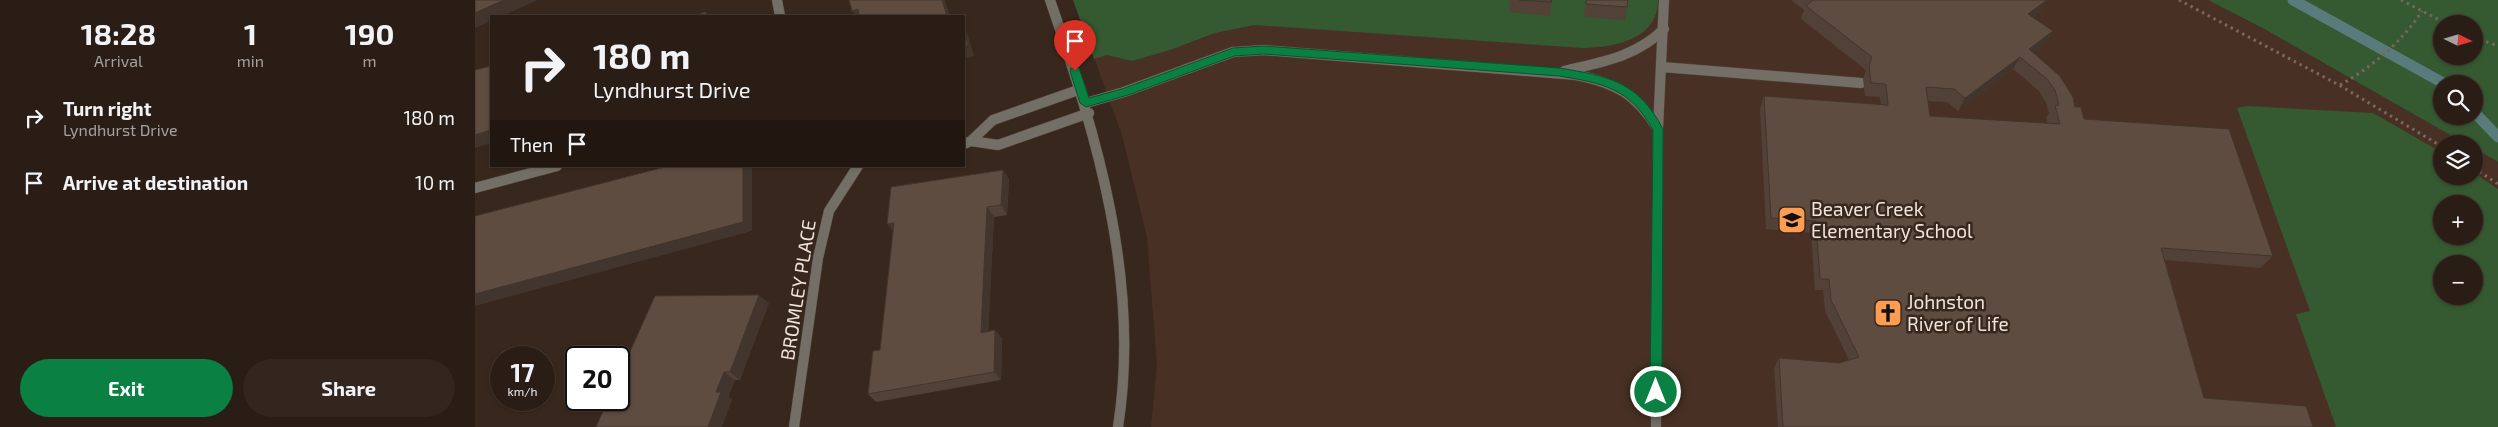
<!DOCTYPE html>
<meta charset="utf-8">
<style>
:root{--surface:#2a1d15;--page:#32261e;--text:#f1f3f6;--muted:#a5a2a0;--line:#463b34;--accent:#0b8043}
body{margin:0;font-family:"Exo 2",sans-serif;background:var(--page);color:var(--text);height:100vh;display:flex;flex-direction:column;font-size:19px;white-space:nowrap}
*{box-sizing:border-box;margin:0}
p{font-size:16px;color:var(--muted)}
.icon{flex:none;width:28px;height:28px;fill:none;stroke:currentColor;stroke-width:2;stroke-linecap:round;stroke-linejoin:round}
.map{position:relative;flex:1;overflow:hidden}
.sheet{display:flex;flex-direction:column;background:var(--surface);width:475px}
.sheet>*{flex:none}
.hud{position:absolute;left:15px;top:15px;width:475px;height:152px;border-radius:0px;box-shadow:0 1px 4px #0004,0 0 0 1px var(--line);background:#2a1d15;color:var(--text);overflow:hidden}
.needle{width:32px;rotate:95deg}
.buttons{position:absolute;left:1958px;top:15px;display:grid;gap:10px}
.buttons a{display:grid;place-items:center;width:50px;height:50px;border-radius:50%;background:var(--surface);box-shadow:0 1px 4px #0004,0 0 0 1px var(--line);font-size:25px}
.speed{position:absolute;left:15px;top:346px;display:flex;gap:10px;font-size:25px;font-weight:700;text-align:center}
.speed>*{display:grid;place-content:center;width:65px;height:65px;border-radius:50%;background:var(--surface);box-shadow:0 1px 4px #0004,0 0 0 1px var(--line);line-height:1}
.speed small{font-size:12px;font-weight:400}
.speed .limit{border:2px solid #111;border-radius:8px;background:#fff;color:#111}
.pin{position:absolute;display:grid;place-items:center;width:42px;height:42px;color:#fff;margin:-51px -21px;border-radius:50% 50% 50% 0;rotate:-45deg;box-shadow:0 0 5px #0007}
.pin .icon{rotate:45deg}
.me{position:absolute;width:55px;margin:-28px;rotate:0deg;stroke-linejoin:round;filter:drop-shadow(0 0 4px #0008)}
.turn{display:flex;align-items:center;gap:18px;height:105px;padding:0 20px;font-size:22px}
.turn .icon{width:65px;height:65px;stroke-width:2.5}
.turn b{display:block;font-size:35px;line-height:42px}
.then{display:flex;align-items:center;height:48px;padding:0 20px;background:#0003;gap:10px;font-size:19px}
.eta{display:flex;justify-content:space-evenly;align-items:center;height:85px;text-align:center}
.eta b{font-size:30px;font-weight:700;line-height:35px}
.button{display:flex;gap:10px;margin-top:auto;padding:10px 20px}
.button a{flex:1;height:58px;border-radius:30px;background:var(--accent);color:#fff;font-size:20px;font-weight:700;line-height:58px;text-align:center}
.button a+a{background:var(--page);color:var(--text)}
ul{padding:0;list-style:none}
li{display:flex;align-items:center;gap:15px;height:65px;padding:0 20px}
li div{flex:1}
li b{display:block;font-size:19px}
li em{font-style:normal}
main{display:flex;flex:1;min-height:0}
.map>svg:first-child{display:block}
</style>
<main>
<section class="sheet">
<div class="eta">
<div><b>18:28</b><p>Arrival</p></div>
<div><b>1</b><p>min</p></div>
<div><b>190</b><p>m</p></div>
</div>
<ul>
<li><svg class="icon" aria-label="right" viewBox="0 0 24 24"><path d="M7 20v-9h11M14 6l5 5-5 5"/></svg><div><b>Turn right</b><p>Lyndhurst Drive</p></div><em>180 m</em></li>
<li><svg class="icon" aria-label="arrive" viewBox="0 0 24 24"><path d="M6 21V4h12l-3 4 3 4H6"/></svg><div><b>Arrive at destination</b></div><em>10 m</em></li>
</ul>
<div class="button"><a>Exit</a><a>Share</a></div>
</section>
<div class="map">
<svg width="2023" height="427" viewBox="0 0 2023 427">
<rect width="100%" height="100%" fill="#38271c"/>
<path fill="#483124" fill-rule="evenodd" d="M 598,0 L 1733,0 L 1791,30 L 1991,144 L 1966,144 L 1966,176 L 1999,176 L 1999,148 L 2023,162 L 2023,427 L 676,427 L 682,365 L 672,237 L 647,135 ZM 1966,204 L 1999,204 L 1999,236 L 1966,236 ZM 1966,264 L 1999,264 L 1999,296 L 1966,296 Z"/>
<path fill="#355930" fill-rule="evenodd" d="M 598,0 L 1183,0 C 1183,40 1139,47 1108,48 L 779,25 L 740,33 L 695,50 L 657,61 L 632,55 L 619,59 Z
M 1733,0 L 2023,0 L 2023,162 L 1999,148 L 1999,144 L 1991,144 L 1791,30 ZM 1966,24 L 1999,24 L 1999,56 L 1966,56 ZM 1966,84 L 1999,84 L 1999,116 L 1966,116 Z
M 1773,106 L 1898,113 L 1966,152 L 1966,176 L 1999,176 L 1999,173 L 2023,189 L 2023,427 L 1861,427 L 1821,314 L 1835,311 L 1762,108 ZM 1966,204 L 1999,204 L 1999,236 L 1966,236 ZM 1966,264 L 1999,264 L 1999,296 L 1966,296 Z"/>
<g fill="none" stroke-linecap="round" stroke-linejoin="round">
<path stroke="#5a7b7c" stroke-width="11" d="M 1818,0 L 1970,84
M 1999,112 L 2023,137"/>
<defs>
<path id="lane" d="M 1187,67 L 1386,83
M 1089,71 C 1126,62 1161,57 1189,29
M 611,103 L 649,92 L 758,52 L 789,50 L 1101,75 C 1141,83 1161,94 1183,129
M 1181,427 L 1183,129 L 1189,0"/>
<path id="street" d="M 302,0 L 305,16
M 575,0 C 622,137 666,281 643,427
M 496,141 L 518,120 L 606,89
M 489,144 L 496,141 L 523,145 L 614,113
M 0,188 L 82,166
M 319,427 L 343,258 L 354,211 L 383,166"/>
</defs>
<use href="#lane" stroke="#55453b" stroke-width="11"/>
<use href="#street" stroke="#55453b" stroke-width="11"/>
<path stroke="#77685f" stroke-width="3" stroke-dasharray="2.5 4" stroke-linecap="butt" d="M 1704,0 L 1864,85 L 1966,146
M 1926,0 L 1972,24
M 1999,37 L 2023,46
M 1865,85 C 1897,67 1927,42 1947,11
M 1999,168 L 2023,184"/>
<use href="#lane" stroke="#736f66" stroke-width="10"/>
<use href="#street" stroke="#736f66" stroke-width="10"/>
</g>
<path fill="#524137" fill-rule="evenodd" d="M 1035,0 L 1077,0 L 1075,16 L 1034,12 Z
M 1111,0 L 1153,0 L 1150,20 L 1109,17 Z
M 1316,0 L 1572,0 L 1564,13 L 1558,18 L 1578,31 L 1570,44 L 1558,53 L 1609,119 L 1798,256 L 1785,268 L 1690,260 L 1729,398 L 1838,427 L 1303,427 L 1299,368 L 1304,358 L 1364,363 L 1374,360 L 1350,311 L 1348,290 L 1340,290 L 1336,233 L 1291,229 L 1285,109 L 1289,96 L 1406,105 L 1405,97 L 1390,96 L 1388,79 L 1391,70 L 1326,19 L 1329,10 ZM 1538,69 L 1564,91 L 1571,103 L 1574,113 L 1571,118 L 1573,124 L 1455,116 L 1453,101 L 1472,102 L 1483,111 Z
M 528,170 L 534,179 L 532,215 L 519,217 L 513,331 L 527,338 L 526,380 L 401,402 L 393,394 L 405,350 Z
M 294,303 L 265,380 L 260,380 L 253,397 L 257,400 L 121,427 Z"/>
<path fill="#42352d" d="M 29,0 L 63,0 L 27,16 L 16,16 L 16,21 L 0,28 L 0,13 Z
M 467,0 L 470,0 L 475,16 L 472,16 Z
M 1572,0 L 1564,13 L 1546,27 L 1553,14 Z
M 383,9 L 388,16 L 380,16 L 377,11 Z
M 489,26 L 492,32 L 499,56 L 489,59 Z
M 1578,31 L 1570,44 L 1549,60 L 1554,49 Z
M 1545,57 L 1538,69 L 1483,111 L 1490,98 Z
M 16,130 L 16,143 L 0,148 L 0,135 Z
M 268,166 L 277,166 L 277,231 L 0,306 L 0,294 Z
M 528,170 L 534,179 L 532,215 L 526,205 Z
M 512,207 L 519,217 L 513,341 L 506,333 Z
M 419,223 L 420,233 L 412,224 Z
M 284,295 L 294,303 L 265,380 L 255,372 Z
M 520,330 L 527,338 L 526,380 L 519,372 Z
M 249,372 L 260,380 L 253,397 L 257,400 L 247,427 L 233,427 L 241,392 Z"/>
<path fill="#5f4c40" stroke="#42352d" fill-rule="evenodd" d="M 0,0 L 29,0 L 0,13 Z
M 374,0 L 467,0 L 472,16 L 384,16 L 383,9 L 377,11 Z
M 1044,0 L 1077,0 L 1076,2 Z
M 1111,0 L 1153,0 L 1152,7 L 1111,4 Z
M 1338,0 L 1572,0 L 1553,14 L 1578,31 L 1554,49 L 1585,76 L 1598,97 L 1600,107 L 1606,107 L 1609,119 L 1754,129 L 1798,256 L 1686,248 L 1729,398 L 1831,406 L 1838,427 L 1308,427 L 1304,358 L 1364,363 L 1384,357 L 1356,300 L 1354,279 L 1345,279 L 1341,221 L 1296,218 L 1289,96 L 1413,105 L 1411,84 L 1396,83 L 1394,66 L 1397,57 L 1331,6 ZM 1545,57 L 1572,79 L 1580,90 L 1584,105 L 1580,106 L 1585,124 L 1455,116 L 1451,87 L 1479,89 L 1490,98 Z
M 231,12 L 231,16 L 215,16 Z
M 489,31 L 493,45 L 489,47 Z
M 16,66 L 16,130 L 0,135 L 0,70 Z
M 194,166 L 268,166 L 268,222 L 0,294 L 0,216 Z
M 528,170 L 526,205 L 512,207 L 506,333 L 520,330 L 519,372 L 393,394 L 398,351 L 405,350 L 419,223 L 412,224 L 416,187 Z
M 284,295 L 255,372 L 249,372 L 241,392 L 246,392 L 233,427 L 121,427 L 133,400 L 144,400 L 144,376 L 180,296 Z"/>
<path fill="#0b8043" stroke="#07532c" d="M 789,46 L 1084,68 C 1133,76 1163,81 1188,129 L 1187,392 L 1185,396 L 1177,396 L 1175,392 L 1178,130 C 1155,88 1127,83 1084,76 L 789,54 L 759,56 L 653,95 L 611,107 L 605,103 L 595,71 L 596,68 L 604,68 L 614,98 L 647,89 L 758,48 Z"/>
<defs>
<symbol id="school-square" viewBox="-11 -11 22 22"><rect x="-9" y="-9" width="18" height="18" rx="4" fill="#fc9d53" stroke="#38271c"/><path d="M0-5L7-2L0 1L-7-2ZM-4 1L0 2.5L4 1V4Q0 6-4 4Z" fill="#111"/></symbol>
<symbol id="church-square" viewBox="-11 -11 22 22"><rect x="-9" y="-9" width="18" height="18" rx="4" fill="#fc9d53" stroke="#38271c"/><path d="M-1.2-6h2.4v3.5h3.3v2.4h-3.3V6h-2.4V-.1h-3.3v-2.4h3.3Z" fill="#111"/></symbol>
</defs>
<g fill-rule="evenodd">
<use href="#school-square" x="1301" y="204" width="32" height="32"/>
<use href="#church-square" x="1397" y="297" width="32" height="32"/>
</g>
<g text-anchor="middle" stroke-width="5" stroke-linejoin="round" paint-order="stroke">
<g font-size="19" fill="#efe3dc" stroke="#38271c" text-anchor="start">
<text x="1336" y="216">Beaver Creek<tspan x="1336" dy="22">Elementary School</tspan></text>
<text x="1432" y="309">Johnston<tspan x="1432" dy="22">River of Life</tspan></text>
</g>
<g font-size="19" fill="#efe3dc" stroke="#38271c">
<text transform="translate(323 290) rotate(-81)" y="7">BROMLEY PLACE</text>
</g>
</g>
</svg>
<div class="buttons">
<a><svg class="needle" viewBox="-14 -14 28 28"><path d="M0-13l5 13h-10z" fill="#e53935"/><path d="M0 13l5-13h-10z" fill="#a5a2a0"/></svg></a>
<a><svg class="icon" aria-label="search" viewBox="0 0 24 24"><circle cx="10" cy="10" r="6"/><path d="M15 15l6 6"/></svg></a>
<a><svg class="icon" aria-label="layers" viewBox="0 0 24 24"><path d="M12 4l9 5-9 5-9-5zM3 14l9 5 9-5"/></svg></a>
<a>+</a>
<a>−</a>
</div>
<div class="speed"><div>17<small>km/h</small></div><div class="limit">20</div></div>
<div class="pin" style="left:600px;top:71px;background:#d93025"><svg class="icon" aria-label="arrive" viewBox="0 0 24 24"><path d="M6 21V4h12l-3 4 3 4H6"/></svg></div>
<svg class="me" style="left:1181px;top:392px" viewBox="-20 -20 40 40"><circle r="17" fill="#0b8043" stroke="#fff" stroke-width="3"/><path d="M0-11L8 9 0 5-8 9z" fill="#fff"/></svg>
<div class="hud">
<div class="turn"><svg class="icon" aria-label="right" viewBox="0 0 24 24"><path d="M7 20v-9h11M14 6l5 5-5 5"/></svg><div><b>180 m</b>Lyndhurst Drive</div></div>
<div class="then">Then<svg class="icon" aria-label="arrive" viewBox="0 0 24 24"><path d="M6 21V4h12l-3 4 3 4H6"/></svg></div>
</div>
</div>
</main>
